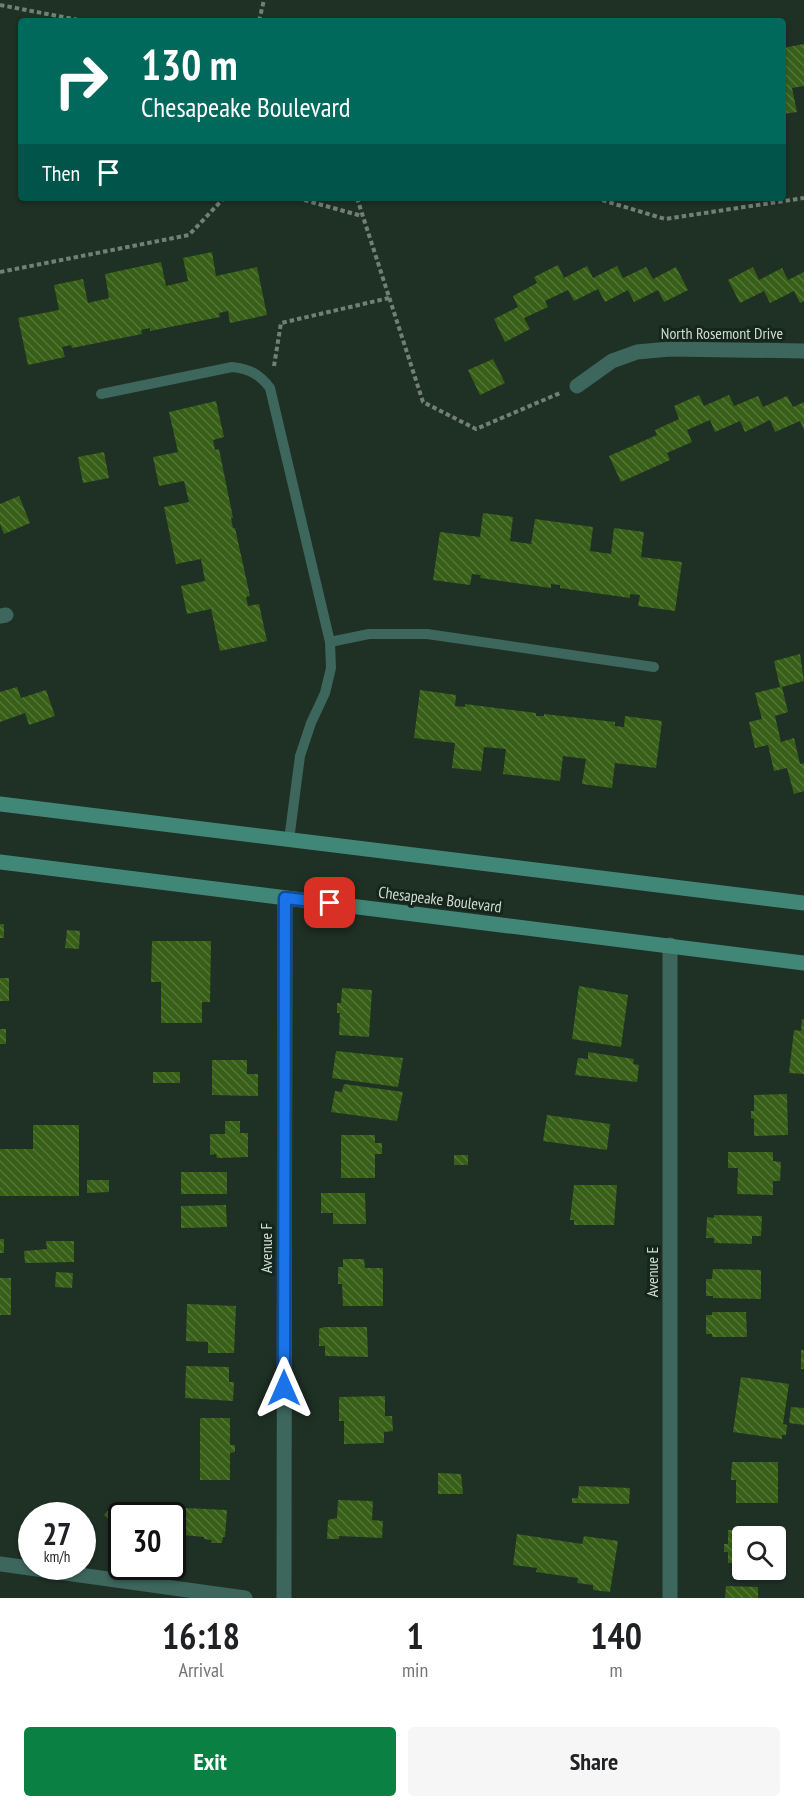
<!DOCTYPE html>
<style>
:root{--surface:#fff;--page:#f6f6f6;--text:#202124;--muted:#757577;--accent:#0b8043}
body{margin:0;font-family:"PT Sans Narrow",sans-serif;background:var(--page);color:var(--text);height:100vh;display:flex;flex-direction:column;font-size:22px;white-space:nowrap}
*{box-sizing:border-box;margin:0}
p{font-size:20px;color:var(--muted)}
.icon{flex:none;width:33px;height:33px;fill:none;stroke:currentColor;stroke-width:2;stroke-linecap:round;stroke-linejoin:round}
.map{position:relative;height:1598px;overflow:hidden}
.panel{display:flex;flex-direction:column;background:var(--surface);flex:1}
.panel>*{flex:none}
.guide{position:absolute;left:18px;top:18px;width:768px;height:183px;border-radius:6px;box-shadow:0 2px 4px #0004;background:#00695c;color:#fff;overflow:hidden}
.fabs{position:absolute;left:732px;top:1526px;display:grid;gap:12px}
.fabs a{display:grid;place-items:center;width:54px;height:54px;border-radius:6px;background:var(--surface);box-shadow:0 2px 4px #0004;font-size:30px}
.speed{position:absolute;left:18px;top:1502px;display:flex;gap:12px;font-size:30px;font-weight:700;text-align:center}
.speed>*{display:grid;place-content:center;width:78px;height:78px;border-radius:50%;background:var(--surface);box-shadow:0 2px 4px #0004;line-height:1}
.speed small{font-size:15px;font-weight:400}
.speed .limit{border:3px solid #111;border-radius:9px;background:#fff;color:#111}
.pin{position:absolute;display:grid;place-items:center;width:51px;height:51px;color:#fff;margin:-26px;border-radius:12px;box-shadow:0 3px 9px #0006}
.me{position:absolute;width:66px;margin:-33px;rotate:0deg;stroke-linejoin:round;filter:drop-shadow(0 0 4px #0008)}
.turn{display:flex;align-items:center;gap:21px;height:126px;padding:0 24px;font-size:27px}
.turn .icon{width:78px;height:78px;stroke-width:2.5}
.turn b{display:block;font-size:42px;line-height:51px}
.then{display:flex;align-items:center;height:57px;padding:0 24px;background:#0003;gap:12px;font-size:22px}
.eta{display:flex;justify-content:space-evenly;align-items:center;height:102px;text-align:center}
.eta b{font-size:36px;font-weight:700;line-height:42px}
.cta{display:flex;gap:12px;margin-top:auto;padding:12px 24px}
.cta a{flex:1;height:69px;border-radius:6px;background:var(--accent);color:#fff;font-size:24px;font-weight:700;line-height:69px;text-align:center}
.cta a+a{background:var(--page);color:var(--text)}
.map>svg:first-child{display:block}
</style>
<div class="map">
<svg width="804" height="1598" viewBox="0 0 804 1598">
<defs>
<pattern id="building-back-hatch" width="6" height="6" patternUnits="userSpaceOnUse" patternTransform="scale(1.5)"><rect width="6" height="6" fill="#385f17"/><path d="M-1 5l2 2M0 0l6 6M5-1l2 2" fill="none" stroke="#547538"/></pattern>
</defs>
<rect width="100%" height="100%" fill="#1f3025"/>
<path fill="url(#building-back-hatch)" d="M 804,44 L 804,86 L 792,88 L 797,112 L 783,114 L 783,48 Z
M 212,252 L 216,276 L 257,267 L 267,315 L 230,323 L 228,311 L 219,313 L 220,317 L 150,331 L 150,328 L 141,330 L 142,334 L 72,348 L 71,345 L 62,347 L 65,357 L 28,365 L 18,318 L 59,310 L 54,285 L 83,279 L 88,303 L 109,298 L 105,274 L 161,262 L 166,286 L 188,281 L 183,258 Z
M 558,265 L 564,278 L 587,266 L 593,278 L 617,266 L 623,278 L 646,267 L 653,279 L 676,267 L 688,290 L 664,302 L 658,290 L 634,302 L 628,290 L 605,302 L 598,289 L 574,301 L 568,290 L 545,301 L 548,307 L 524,318 L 530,329 L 505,342 L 494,319 L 518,307 L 513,296 L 537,283 L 534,277 Z
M 753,267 L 759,280 L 782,268 L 788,280 L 804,272 L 804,301 L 800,303 L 794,291 L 770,303 L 764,291 L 740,303 L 728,280 Z
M 493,359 L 505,383 L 480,395 L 468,370 Z
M 699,395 L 704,406 L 729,395 L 734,406 L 758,396 L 763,407 L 787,396 L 793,407 L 804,402 L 804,430 L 800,421 L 775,432 L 770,420 L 745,432 L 740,421 L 715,432 L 710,420 L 687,430 L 692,442 L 667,453 L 670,460 L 621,482 L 609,456 L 657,435 L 655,430 L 679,419 L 674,406 Z
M 216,401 L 224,437 L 213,440 L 215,450 L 219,449 L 233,518 L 231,518 L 233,528 L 235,528 L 250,596 L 246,597 L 248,606 L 259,604 L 267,641 L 220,651 L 211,609 L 187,614 L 181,586 L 205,581 L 201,559 L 176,564 L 164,507 L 189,502 L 184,481 L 159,486 L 153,457 L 178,452 L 169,412 Z
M 104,452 L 109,478 L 83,483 L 78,457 Z
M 19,496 L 30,523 L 4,534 L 0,524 L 0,504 Z
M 483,513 L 513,517 L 510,541 L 531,544 L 535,519 L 593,527 L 590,551 L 611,554 L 614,528 L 644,532 L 641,557 L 682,562 L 675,611 L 638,606 L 640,595 L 630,594 L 630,598 L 560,588 L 560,585 L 551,584 L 551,588 L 480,578 L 481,575 L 472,574 L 470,585 L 433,580 L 440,532 L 480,537 Z
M 800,654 L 804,681 L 782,687 L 788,712 L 775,716 L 781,742 L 794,738 L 800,764 L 804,763 L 804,791 L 794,794 L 787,768 L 774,771 L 768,745 L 755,748 L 749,722 L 762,719 L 755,693 L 780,687 L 774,661 Z
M 17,687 L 21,698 L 46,690 L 55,716 L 29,725 L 25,713 L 0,722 L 0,692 Z
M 420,690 L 456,695 L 455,706 L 465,707 L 465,704 L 536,713 L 536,716 L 544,716 L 544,714 L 615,722 L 615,726 L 624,727 L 625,716 L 662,721 L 656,768 L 615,763 L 612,788 L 582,784 L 586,759 L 563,756 L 560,781 L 503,774 L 506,749 L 484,747 L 481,771 L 452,768 L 455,743 L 414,738 Z
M 0,924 L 4,924 L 4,938 L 0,938 Z
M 67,930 L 80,931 L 79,949 L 65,948 Z
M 152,941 L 211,941 L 210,1002 L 202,1002 L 202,1023 L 161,1023 L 161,982 L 151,982 Z
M 0,978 L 9,978 L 9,1001 L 0,1001 Z
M 579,986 L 628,995 L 621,1047 L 572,1039 Z
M 342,988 L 372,990 L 369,1037 L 339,1035 L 340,1013 L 337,1013 L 337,1003 L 341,1003 Z
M 802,1019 L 804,1020 L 804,1074 L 789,1073 L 794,1030 L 801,1031 Z
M 0,1029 L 6,1029 L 6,1044 L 0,1044 Z
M 336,1051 L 403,1058 L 398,1087 L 332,1078 Z
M 588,1052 L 634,1059 L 633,1064 L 639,1065 L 637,1082 L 575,1075 L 578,1058 L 588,1059 Z
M 212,1060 L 247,1060 L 247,1074 L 258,1074 L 258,1096 L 212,1095 Z
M 153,1072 L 180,1072 L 180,1083 L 153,1083 Z
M 344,1084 L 403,1092 L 397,1121 L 331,1112 L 335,1091 L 342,1092 Z
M 787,1094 L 788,1135 L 754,1136 L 754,1119 L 751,1118 L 751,1111 L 754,1111 L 754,1095 Z
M 547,1115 L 610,1124 L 607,1150 L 543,1141 Z
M 225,1121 L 240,1121 L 240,1133 L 248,1133 L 248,1157 L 217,1158 L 216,1154 L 210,1155 L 210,1134 L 225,1134 Z
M 33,1125 L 79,1125 L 79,1196 L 0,1196 L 0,1149 L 33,1149 Z
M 341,1135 L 375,1135 L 375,1143 L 382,1143 L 382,1154 L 375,1154 L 375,1178 L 341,1178 Z
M 728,1152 L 773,1152 L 773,1161 L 781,1162 L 780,1181 L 773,1181 L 773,1195 L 737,1194 L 738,1168 L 728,1168 Z
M 454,1155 L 468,1155 L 468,1165 L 454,1165 Z
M 181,1172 L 227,1172 L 227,1194 L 181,1194 Z
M 87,1180 L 109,1180 L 109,1192 L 87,1193 Z
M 574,1185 L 617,1185 L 614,1225 L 574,1225 L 574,1220 L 570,1220 Z
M 321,1193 L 365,1193 L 366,1224 L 333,1224 L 333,1213 L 321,1213 Z
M 226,1205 L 227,1227 L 181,1228 L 181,1206 Z
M 714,1215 L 762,1216 L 761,1236 L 752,1236 L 752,1244 L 714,1243 L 714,1238 L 706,1238 L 707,1217 L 714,1218 Z
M 0,1239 L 4,1239 L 4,1253 L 0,1253 Z
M 46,1241 L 74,1241 L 74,1262 L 25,1263 L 24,1251 L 47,1249 Z
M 343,1259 L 364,1259 L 365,1268 L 383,1268 L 383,1306 L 343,1306 L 342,1284 L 338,1284 L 338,1267 L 343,1267 Z
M 713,1269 L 761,1270 L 761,1299 L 713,1298 L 713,1296 L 706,1296 L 706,1279 L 712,1279 Z
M 56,1272 L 73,1273 L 72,1288 L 55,1287 Z
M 0,1278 L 11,1278 L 11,1315 L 0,1315 Z
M 187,1304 L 236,1306 L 234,1353 L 208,1353 L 208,1342 L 186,1341 Z
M 712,1312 L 746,1312 L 747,1337 L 712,1337 L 712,1334 L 706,1334 L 706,1315 L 712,1315 Z
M 324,1327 L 367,1327 L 368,1357 L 325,1356 L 325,1346 L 319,1346 L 319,1329 Z
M 801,1350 L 804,1350 L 804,1369 L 801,1369 Z
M 186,1366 L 229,1367 L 229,1382 L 234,1382 L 233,1401 L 185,1398 Z
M 741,1377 L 789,1384 L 783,1424 L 787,1425 L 786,1435 L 782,1435 L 782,1439 L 733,1432 Z
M 385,1396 L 385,1416 L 392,1416 L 393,1431 L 384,1432 L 384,1443 L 344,1444 L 344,1421 L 339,1421 L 339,1397 Z
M 791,1407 L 804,1408 L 804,1425 L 789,1423 Z
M 200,1418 L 230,1418 L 230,1445 L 235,1445 L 235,1452 L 230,1453 L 230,1480 L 200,1480 Z
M 732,1462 L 778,1462 L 778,1503 L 736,1503 L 736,1480 L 731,1480 Z
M 438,1473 L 461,1474 L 463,1494 L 438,1494 Z
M 579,1486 L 630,1488 L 629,1504 L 572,1503 L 572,1498 L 578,1498 Z
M 338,1500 L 373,1501 L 372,1520 L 383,1521 L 382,1538 L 339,1536 L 339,1539 L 327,1539 L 328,1520 L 337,1518 Z
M 114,1504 L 127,1515 L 122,1515 L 122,1531 L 104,1515 Z
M 145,1506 L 227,1510 L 225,1537 L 223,1537 L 222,1543 L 211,1543 L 212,1540 L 204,1539 L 204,1537 L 172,1534 L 172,1515 L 145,1515 Z
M 728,1530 L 754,1530 L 755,1536 L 742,1536 L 742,1563 L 728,1563 L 728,1552 L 724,1552 L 724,1544 L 728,1544 Z
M 517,1534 L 582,1544 L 584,1536 L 618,1541 L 610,1592 L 593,1590 L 593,1585 L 577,1583 L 578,1578 L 536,1572 L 537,1568 L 513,1565 Z
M 726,1586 L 758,1587 L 758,1598 L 725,1598 Z"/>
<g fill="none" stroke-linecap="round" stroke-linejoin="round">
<path stroke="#727f76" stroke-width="4" stroke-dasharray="4.5 3" stroke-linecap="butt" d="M 0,5 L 84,21
M 259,21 L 264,0
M 297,198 L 362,216
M 357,198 L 423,402 L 476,429 L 560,393
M 595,198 L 665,219 L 804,198
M 0,272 L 189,235 L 224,198
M 274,366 L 281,323 L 389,298"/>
<path stroke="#3d665d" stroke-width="10" d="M 101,394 L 232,367 C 250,369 259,374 270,388 L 330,642 L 331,668 L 325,693 L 311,723 L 300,756 L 289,840
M 330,642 L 369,634 L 427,634 L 654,667"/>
<path stroke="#3d665d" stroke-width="15" d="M 577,386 L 612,361 L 637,352 L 670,349 L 804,351
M 0,616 L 6,615
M 670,945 L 670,1598
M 0,1564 L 245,1598
M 284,1598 L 285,898"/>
<path stroke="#418778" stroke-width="15" d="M 0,804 L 804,903
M 0,862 L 804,963"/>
</g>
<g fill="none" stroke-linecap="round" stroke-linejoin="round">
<defs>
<path id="route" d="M 284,1388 L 285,898 L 330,903"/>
</defs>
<use href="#route" stroke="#114b97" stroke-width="15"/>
<use href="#route" stroke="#1a73e8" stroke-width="10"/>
</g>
<g text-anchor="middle" stroke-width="6" stroke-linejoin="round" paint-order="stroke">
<g font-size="16" fill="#d1dbd4" stroke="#15261c">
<text x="722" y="339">North Rosemont Drive</text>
<text transform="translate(440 899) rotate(7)" y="6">Chesapeake Boulevard</text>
<text transform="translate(266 1248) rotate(-90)" y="6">Avenue F</text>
<text transform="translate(652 1272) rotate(-90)" y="6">Avenue E</text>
</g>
</g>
</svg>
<div class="fabs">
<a><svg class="icon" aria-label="search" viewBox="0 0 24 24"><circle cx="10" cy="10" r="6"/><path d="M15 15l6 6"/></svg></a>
</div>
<div class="speed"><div>27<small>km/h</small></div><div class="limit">30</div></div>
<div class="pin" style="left:330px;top:903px;background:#d93025"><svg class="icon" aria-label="arrive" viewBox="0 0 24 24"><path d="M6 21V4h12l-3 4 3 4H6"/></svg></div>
<svg class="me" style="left:284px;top:1388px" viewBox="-20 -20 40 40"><path d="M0-17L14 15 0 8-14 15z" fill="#1a73e8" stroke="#fff" stroke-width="4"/></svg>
<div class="guide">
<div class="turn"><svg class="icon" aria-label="right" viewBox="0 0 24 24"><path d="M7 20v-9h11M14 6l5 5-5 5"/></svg><div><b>130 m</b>Chesapeake Boulevard</div></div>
<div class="then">Then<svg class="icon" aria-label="arrive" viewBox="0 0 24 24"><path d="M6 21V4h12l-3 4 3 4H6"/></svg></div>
</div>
</div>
<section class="panel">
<div class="eta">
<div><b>16:18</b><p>Arrival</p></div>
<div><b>1</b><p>min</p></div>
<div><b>140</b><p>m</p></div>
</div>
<div class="cta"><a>Exit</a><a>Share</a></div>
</section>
